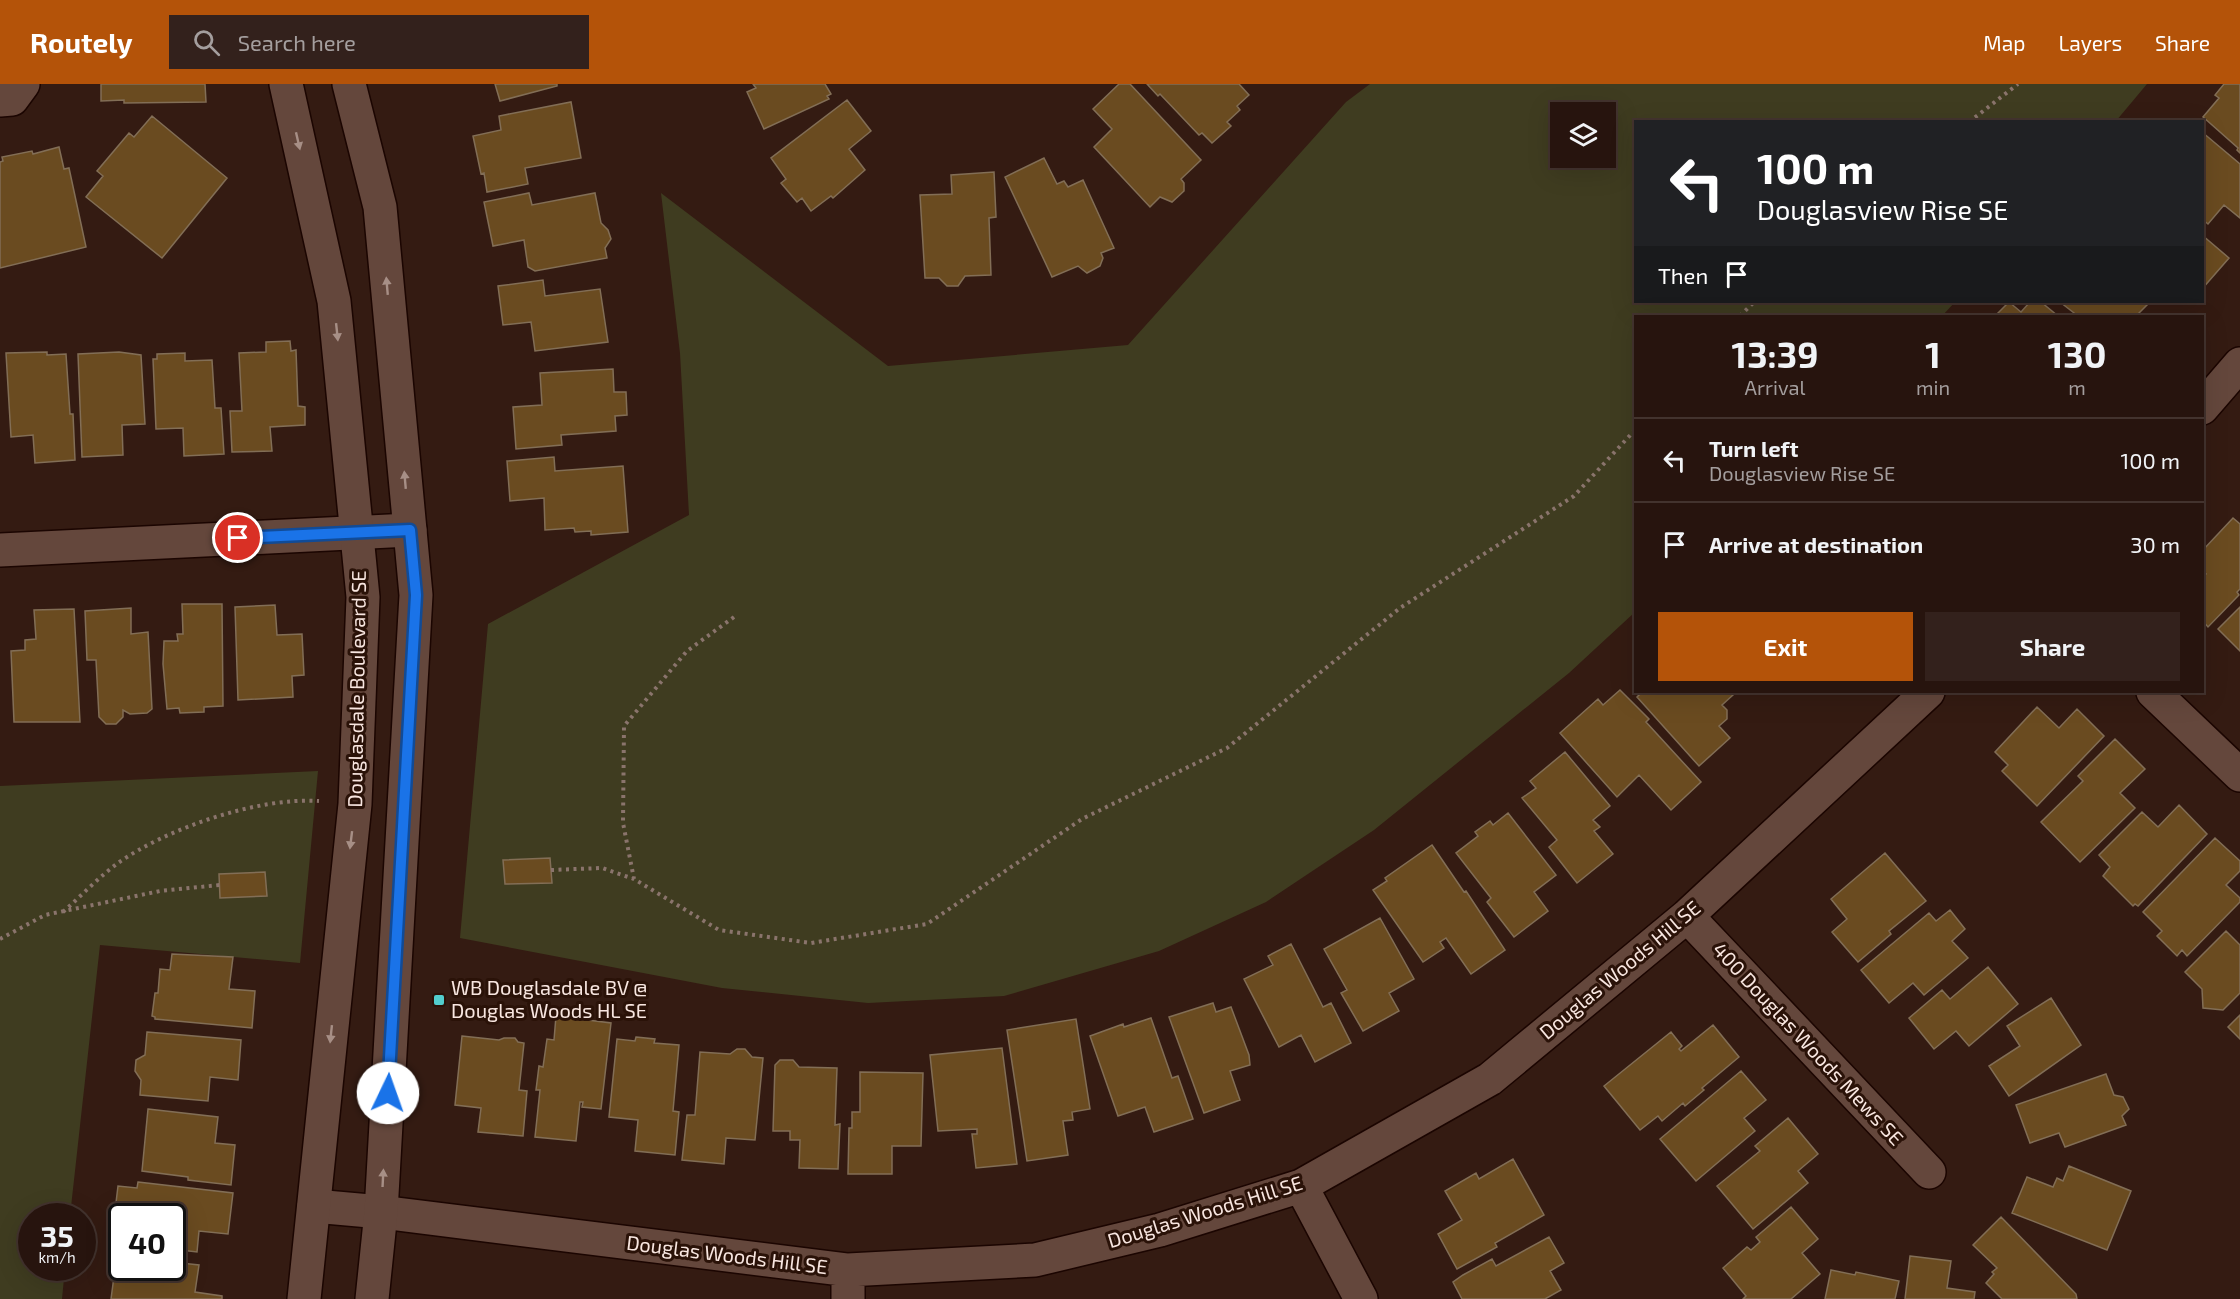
<!DOCTYPE html>
<style>
:root{--surface:#27140e;--page:#33211c;--text:#f1f3f6;--muted:#a49e9e;--line:#43332e;--accent:#b45309}
body{margin:0;font-family:"Exo 2",sans-serif;background:var(--page);color:var(--text);height:100vh;display:flex;flex-direction:column;font-size:22px;white-space:nowrap}
*{box-sizing:border-box;margin:0}
p{font-size:20px;color:var(--muted)}
.icon{flex:none;width:33px;height:33px;fill:none;stroke:currentColor;stroke-width:2;stroke-linecap:round;stroke-linejoin:round}
.map{position:relative;flex:1;overflow:hidden}
.side{position:absolute;left:1634px;top:231px;width:570px;height:378px;display:flex;flex-direction:column;background:var(--surface);border-radius:0px;box-shadow:0 6px 24px #0002,0 0 0 2px var(--line)}
.side>*{flex:none}
.top-card{position:absolute;left:1634px;top:36px;width:570px;height:183px;border-radius:0px;box-shadow:0 6px 24px #0002,0 0 0 2px var(--line);background:#202124;color:#fff;overflow:hidden}
.tools{position:absolute;left:1550px;top:18px;display:grid;gap:12px}
.tools a{display:grid;place-items:center;width:66px;height:66px;border-radius:0px;background:var(--surface);box-shadow:0 6px 24px #0002,0 0 0 2px var(--line);font-size:30px}
.speed{position:absolute;left:18px;top:1119px;display:flex;gap:12px;font-size:30px;font-weight:700;text-align:center}
.speed>*{display:grid;place-content:center;width:78px;height:78px;border-radius:50%;background:var(--surface);box-shadow:0 6px 24px #0002,0 0 0 2px var(--line);line-height:1}
.speed small{font-size:15px;font-weight:400}
.speed .limit{border:3px solid #111;border-radius:9px;background:#fff;color:#111}
.pin{position:absolute;display:grid;place-items:center;width:51px;height:51px;color:#fff;margin:-26px;border:3px solid #fff;border-radius:50%;box-shadow:0 2px 6px #0007}
.me{position:absolute;width:66px;margin:-33px;rotate:3deg;stroke-linejoin:round;filter:drop-shadow(0 0 4px #0008)}
.turn{display:flex;align-items:center;gap:21px;height:126px;padding:0 24px;font-size:27px}
.turn .icon{width:78px;height:78px;stroke-width:2.5}
.turn b{display:block;font-size:42px;line-height:51px}
.then{display:flex;align-items:center;height:57px;padding:0 24px;background:#0003;gap:12px;font-size:22px}
.eta{display:flex;justify-content:space-evenly;align-items:center;height:102px;text-align:center}
.eta b{font-size:36px;font-weight:700;line-height:42px}
.button{display:flex;gap:12px;margin-top:auto;padding:12px 24px}
.button a{flex:1;height:69px;border-radius:0px;background:var(--accent);color:#fff;font-size:24px;font-weight:700;line-height:69px;text-align:center}
.button a+a{background:var(--page);color:var(--text)}
ul{padding:0;list-style:none}
li{display:flex;align-items:center;gap:18px;height:84px;padding:0 24px;border-top:2px solid var(--line)}
li div{flex:1}
li b{display:block;font-size:22px}
li em{font-style:normal}
header{display:flex;align-items:center;gap:36px;box-sizing:border-box;height:84px;padding:0 30px;background:var(--accent);color:#fff}
header strong{font-size:28px}
nav{display:flex;gap:33px;margin-inline-start:auto;font-size:21px}
.search{width:420px;height:54px;background:var(--page);display:flex;align-items:center;gap:15px;box-sizing:border-box;padding:0 21px;border-radius:0px;color:var(--muted);font-size:22px}
.map>svg:first-child{display:block}
</style>
<header>
<strong>Routely</strong>
<div class="search"><svg class="icon" aria-label="search" viewBox="0 0 24 24"><circle cx="10" cy="10" r="6"/><path d="M15 15l6 6"/></svg>Search here</div>
<nav><a>Map</a><a>Layers</a><a>Share</a></nav>
</header>
<div class="map">
<svg width="2240" height="1215" viewBox="0 0 2240 1215">
<rect width="100%" height="100%" fill="#341b12"/>
<path fill="#3f3c20" fill-rule="evenodd" d="M 1370,0 L 2147,0 L 2116,37 L 1635,38 L 1635,218 L 1955,218 L 1942,232 L 1635,232 L 1635,528 L 1569,589 L 1374,746 L 1266,818 L 1159,867 L 1004,912 L 868,919 L 722,904 L 460,854 L 488,540 L 689,431 L 680,269 L 661,109 L 888,282 L 1128,261 L 1346,18 ZM 1560,28 L 1605,28 L 1605,74 L 1560,74 Z
M 318,687 L 300,879 L 100,861 L 70,1132 L 32,1132 L 32,1184 L 65,1184 L 62,1215 L 0,1215 L 0,702 Z"/>
<path fill="#6a4b20" stroke="#826e56" stroke-width="1.5" d="M 101,0 L 205,0 L 206,18 L 124,19 L 124,16 L 101,17 Z
M 495,0 L 557,0 L 557,2 L 500,17 Z
M 753,0 L 825,0 L 831,10 L 827,12 L 829,15 L 764,45 L 747,8 L 756,4 Z
M 1119,0 L 1130,0 L 1201,76 L 1181,95 L 1184,99 L 1184,107 L 1172,118 L 1160,113 L 1150,123 L 1094,63 L 1112,45 L 1093,25 Z
M 1147,0 L 1239,0 L 1249,11 L 1237,22 L 1240,26 L 1227,38 L 1231,42 L 1212,59 L 1202,49 L 1199,51 L 1160,10 L 1158,12 Z
M 2224,0 L 2240,0 L 2240,69 L 2237,66 L 2238,64 L 2203,33 L 2219,14 L 2215,11 Z
M 847,16 L 871,47 L 849,65 L 865,86 L 833,114 L 831,112 L 811,127 L 802,114 L 797,118 L 781,99 L 786,95 L 771,74 Z
M 571,18 L 581,74 L 525,84 L 528,100 L 487,108 L 484,89 L 481,90 L 473,52 L 501,46 L 499,32 Z
M 152,32 L 227,94 L 162,174 L 86,113 L 103,92 L 97,87 L 129,49 L 134,53 Z
M 2202,48 L 2240,80 L 2240,134 L 2224,121 L 2208,140 L 2202,135 Z
M 59,63 L 64,85 L 69,84 L 86,163 L 0,184 L 0,78 L 3,77 L 2,73 L 32,67 L 33,70 Z
M 1044,74 L 1057,100 L 1064,97 L 1068,103 L 1083,96 L 1114,164 L 1101,169 L 1103,174 L 1100,182 L 1087,189 L 1078,182 L 1052,193 L 1005,93 Z
M 994,88 L 996,133 L 989,134 L 991,191 L 965,192 L 958,202 L 947,202 L 939,194 L 925,194 L 920,111 L 952,110 L 951,91 Z
M 529,109 L 532,121 L 595,109 L 601,139 L 608,146 L 611,155 L 605,164 L 607,174 L 535,187 L 528,183 L 524,156 L 493,162 L 484,118 Z
M 2202,151 L 2229,174 L 2202,205 Z
M 543,196 L 545,212 L 600,205 L 608,258 L 535,267 L 531,238 L 503,241 L 498,202 Z
M 2009,218 L 2021,228 L 2030,218 L 2041,218 L 2058,232 L 1995,232 Z
M 2060,218 L 2150,218 L 2136,232 L 2078,232 Z
M 290,257 L 291,267 L 296,266 L 298,322 L 305,323 L 305,341 L 270,343 L 272,367 L 232,368 L 230,327 L 242,327 L 239,269 L 266,268 L 266,258 Z
M 47,268 L 47,271 L 66,270 L 70,330 L 73,330 L 75,376 L 35,379 L 33,351 L 11,353 L 6,269 Z
M 119,268 L 141,271 L 145,340 L 122,341 L 123,371 L 82,373 L 78,270 Z
M 185,269 L 185,277 L 212,276 L 215,324 L 221,324 L 224,370 L 184,372 L 183,344 L 156,345 L 153,275 L 157,275 L 157,270 Z
M 613,285 L 614,308 L 626,308 L 627,331 L 615,332 L 616,347 L 561,351 L 562,361 L 516,365 L 513,323 L 542,321 L 540,289 Z
M 554,373 L 555,387 L 623,382 L 628,448 L 591,451 L 591,447 L 575,448 L 574,444 L 545,446 L 544,414 L 510,417 L 507,377 Z
M 2233,434 L 2240,440 L 2240,505 L 2237,508 L 2239,511 L 2208,543 L 2202,536 L 2202,495 L 2206,490 L 2202,487 L 2202,467 Z
M 182,520 L 222,520 L 223,622 L 204,623 L 204,628 L 180,629 L 179,624 L 167,625 L 163,580 L 164,557 L 178,557 L 177,550 L 183,550 Z
M 275,521 L 277,551 L 302,550 L 304,591 L 292,592 L 293,613 L 238,616 L 235,523 Z
M 2240,523 L 2240,567 L 2218,545 Z
M 131,524 L 131,550 L 148,548 L 152,625 L 147,629 L 130,630 L 123,626 L 123,633 L 116,640 L 106,640 L 99,633 L 96,576 L 87,576 L 85,527 Z
M 74,525 L 80,638 L 14,638 L 11,567 L 25,566 L 25,556 L 36,555 L 34,526 Z
M 1620,606 L 1649,635 L 1646,638 L 1701,698 L 1671,726 L 1639,691 L 1617,713 L 1560,649 L 1598,615 L 1603,621 Z
M 1637,608 L 1730,608 L 1733,611 L 1722,621 L 1727,626 L 1727,635 L 1719,642 L 1730,654 L 1699,682 L 1637,613 L 1640,610 Z
M 2037,623 L 2059,644 L 2077,625 L 2104,652 L 2037,722 L 2002,687 L 2008,681 L 1995,668 Z
M 2115,655 L 2145,685 L 2120,709 L 2135,724 L 2080,778 L 2041,738 L 2083,697 L 2078,692 Z
M 1565,668 L 1610,722 L 1593,736 L 1600,743 L 1594,747 L 1613,770 L 1577,799 L 1549,763 L 1557,756 L 1522,714 L 1536,704 L 1530,697 Z
M 2179,721 L 2207,750 L 2138,822 L 2135,820 L 2133,822 L 2103,792 L 2110,783 L 2099,771 L 2142,728 L 2158,743 Z
M 1508,729 L 1556,791 L 1534,808 L 1548,827 L 1514,853 L 1487,818 L 1491,814 L 1456,769 L 1478,752 L 1475,748 L 1490,737 L 1493,741 Z
M 2215,754 L 2240,777 L 2240,787 L 2226,801 L 2240,814 L 2240,818 L 2187,872 L 2182,866 L 2177,872 L 2157,852 L 2162,847 L 2143,828 Z
M 1432,761 L 1464,808 L 1466,807 L 1505,866 L 1471,890 L 1446,854 L 1440,858 L 1444,864 L 1423,878 L 1373,806 L 1387,797 L 1385,794 Z
M 1885,769 L 1926,817 L 1889,847 L 1891,850 L 1858,878 L 1832,848 L 1847,835 L 1831,815 Z
M 550,774 L 552,799 L 505,800 L 503,776 Z
M 265,788 L 267,812 L 220,814 L 219,790 Z
M 1950,826 L 1965,845 L 1952,857 L 1968,874 L 1924,911 L 1913,899 L 1889,919 L 1861,886 L 1929,829 L 1936,837 Z
M 1380,834 L 1414,895 L 1389,909 L 1399,927 L 1363,947 L 1341,909 L 1347,906 L 1324,865 Z
M 2226,847 L 2240,861 L 2240,909 L 2223,926 L 2203,924 L 2202,905 L 2185,888 Z
M 1291,860 L 1323,923 L 1331,919 L 1351,959 L 1315,978 L 1301,951 L 1279,963 L 1244,895 L 1273,881 L 1268,872 Z
M 172,870 L 233,873 L 229,905 L 255,907 L 252,944 L 155,935 L 155,933 L 152,932 L 155,909 L 158,909 L 160,885 L 170,886 Z
M 1988,883 L 2018,920 L 1969,962 L 1956,947 L 1934,965 L 1909,934 L 1942,906 L 1950,915 Z
M 2051,914 L 2081,961 L 2009,1012 L 1989,982 L 2020,962 L 2007,942 Z
M 1213,919 L 1216,928 L 1231,923 L 1249,971 L 1250,981 L 1230,987 L 1240,1016 L 1204,1029 L 1169,933 Z
M 2240,931 L 2240,955 L 2228,943 Z
M 556,932 L 611,939 L 601,1025 L 582,1023 L 583,1018 L 580,1018 L 576,1057 L 535,1053 L 540,1006 L 536,1006 L 539,982 L 543,983 L 547,955 L 554,956 Z
M 1151,934 L 1172,994 L 1178,992 L 1193,1035 L 1154,1048 L 1145,1023 L 1118,1032 L 1090,952 L 1123,940 L 1124,943 Z
M 1076,935 L 1090,1025 L 1072,1028 L 1073,1036 L 1063,1037 L 1068,1071 L 1027,1077 L 1007,946 Z
M 1713,941 L 1739,973 L 1702,1004 L 1704,1006 L 1685,1022 L 1683,1019 L 1662,1037 L 1658,1032 L 1640,1046 L 1604,1002 L 1671,948 L 1682,962 L 1679,965 L 1681,967 Z
M 147,948 L 241,956 L 238,996 L 210,993 L 208,1017 L 140,1011 L 141,996 L 135,987 L 136,976 L 145,971 Z
M 462,952 L 499,956 L 504,954 L 515,954 L 518,958 L 524,959 L 519,1006 L 527,1007 L 523,1052 L 478,1048 L 481,1024 L 455,1021 Z
M 636,953 L 655,955 L 654,959 L 679,961 L 673,1027 L 679,1028 L 675,1071 L 635,1067 L 638,1036 L 609,1033 L 617,955 L 635,957 Z
M 1002,964 L 1017,1080 L 976,1084 L 972,1050 L 977,1050 L 977,1045 L 938,1047 L 930,971 Z
M 737,965 L 745,965 L 752,973 L 763,974 L 755,1056 L 726,1054 L 724,1080 L 682,1076 L 687,1031 L 695,1031 L 700,968 L 730,970 Z
M 780,976 L 793,976 L 799,983 L 837,984 L 835,1041 L 840,1040 L 838,1085 L 799,1084 L 800,1056 L 790,1056 L 790,1047 L 773,1047 L 775,981 Z
M 1741,987 L 1766,1016 L 1744,1034 L 1755,1047 L 1696,1097 L 1660,1055 Z
M 860,988 L 923,989 L 921,1062 L 892,1062 L 892,1090 L 848,1090 L 849,1044 L 852,1044 L 852,1028 L 860,1028 Z
M 2106,990 L 2114,1011 L 2123,1013 L 2129,1025 L 2122,1032 L 2126,1041 L 2065,1063 L 2059,1049 L 2030,1059 L 2016,1021 Z
M 148,1025 L 218,1033 L 215,1059 L 235,1061 L 231,1101 L 188,1096 L 188,1093 L 142,1087 Z
M 1788,1034 L 1818,1070 L 1798,1087 L 1808,1099 L 1753,1145 L 1717,1102 L 1760,1067 L 1755,1062 Z
M 1513,1075 L 1544,1131 L 1495,1159 L 1497,1163 L 1457,1185 L 1438,1150 L 1462,1136 L 1445,1107 L 1476,1089 L 1479,1095 Z
M 2069,1082 L 2131,1107 L 2107,1166 L 2012,1129 L 2027,1093 L 2053,1103 L 2057,1094 L 2063,1097 Z
M 138,1098 L 233,1109 L 228,1150 L 199,1147 L 197,1168 L 172,1165 L 172,1132 L 125,1132 L 126,1128 L 115,1127 L 118,1102 L 137,1104 Z
M 1791,1123 L 1818,1155 L 1802,1169 L 1820,1190 L 1791,1215 L 1743,1215 L 1746,1212 L 1723,1184 L 1747,1163 L 1751,1166 L 1760,1158 L 1756,1153 Z
M 2001,1133 L 2076,1210 L 2077,1215 L 2002,1215 L 1986,1199 L 1994,1190 L 1992,1188 L 1997,1184 L 1973,1161 Z
M 1549,1153 L 1564,1179 L 1550,1187 L 1561,1206 L 1545,1215 L 1462,1215 L 1453,1198 L 1463,1191 L 1492,1175 L 1496,1182 Z
M 117,1170 L 122,1171 L 122,1184 L 172,1184 L 172,1178 L 199,1181 L 195,1208 L 222,1212 L 222,1215 L 111,1215 Z
M 1910,1172 L 1951,1177 L 1947,1204 L 1975,1208 L 1974,1215 L 1905,1215 Z
M 1831,1186 L 1855,1191 L 1856,1188 L 1899,1197 L 1895,1215 L 1825,1215 Z"/>
<g fill="none" stroke-linecap="round" stroke-linejoin="round">
<defs>
<path id="street" d="M 0,16 L 12,15 L 23,0
M 2202,324 L 2240,280
M 0,466 L 410,446
M 2153,608 L 2240,691
M 1687,832 L 1929,1088
M 1301,1102 L 1361,1215
M 314,1122 L 381,1128 L 848,1186 L 1035,1176 L 1160,1146 L 1301,1102 L 1490,995 L 1687,832 L 1928,608
M 848,1186 L 848,1215"/>
<path id="secondary" d="M 286,0 L 334,217 L 363,513 L 355,720 L 304,1215
M 349,0 L 380,123 L 416,511 L 381,1128 L 372,1215"/>
</defs>
<use href="#street" stroke="#1b0501" stroke-width="36"/>
<use href="#secondary" stroke="#1b0501" stroke-width="36"/>
<path stroke="#8a746c" stroke-width="4" stroke-dasharray="3 4.5" stroke-linecap="butt" d="M 1969,38 L 2018,0
M 1740,232 L 1754,218
M 734,533 L 687,567 L 624,642 L 623,739 L 634,795 L 719,846 L 811,859 L 927,840 L 1082,735 L 1227,664 L 1400,524 L 1574,412 L 1635,346
M 551,786 L 602,784 L 634,795
M 63,828 C 81,812 99,793 118,779 C 168,744 258,713 319,717
M 0,855 L 45,831 L 160,807 L 220,801"/>
<use href="#street" stroke="#64473c" stroke-width="33"/>
<use href="#secondary" stroke="#64473c" stroke-width="33"/>
</g>
<defs><path id="oneway-solid" d="M-6-.8H1V-3.2L6.5 0L1 3.2V.8H-6Z" transform="scale(1.5)"/></defs>
<g fill="#a78f86">
<use href="#oneway-solid" transform="translate(298 57) rotate(77)"/>
<use href="#oneway-solid" transform="translate(387 202) rotate(-95)"/>
<use href="#oneway-solid" transform="translate(337 248) rotate(84)"/>
<use href="#oneway-solid" transform="translate(405 396) rotate(-95)"/>
<use href="#oneway-solid" transform="translate(351 756) rotate(97)"/>
<use href="#oneway-solid" transform="translate(331 950) rotate(96)"/>
<use href="#oneway-solid" transform="translate(383 1094) rotate(-87)"/>
</g>
<g fill="none" stroke-linecap="round" stroke-linejoin="round">
<defs>
<path id="route" d="M 238,454 L 410,446 L 416,511 L 388,1009"/>
</defs>
<use href="#route" stroke="#114b97" stroke-width="15"/>
<use href="#route" stroke="#1a73e8" stroke-width="10"/>
</g>
<rect fill="#52cdcd" stroke="#2a1208" stroke-width="2" x="433" y="910" width="12" height="12" rx="3"/>
<g text-anchor="middle" stroke-width="6" stroke-linejoin="round" paint-order="stroke">
<g font-size="20" fill="#f8e6e0" stroke="#2a1208">
<text transform="translate(357 605) rotate(-89)" y="7">Douglasdale Boulevard SE</text>
<text transform="translate(1620 886) rotate(-40)" y="7">Douglas Woods Hill SE</text>
<text transform="translate(1808 960) rotate(47)" y="7">400 Douglas Woods Mews SE</text>
<text transform="translate(1205 1128) rotate(-17)" y="7">Douglas Woods Hill SE</text>
<text transform="translate(727 1171) rotate(7)" y="7">Douglas Woods Hill SE</text>
</g>
<g font-size="20" fill="#f8e6e0" stroke="#2a1208" text-anchor="start">
<text x="451" y="911">WB Douglasdale BV @<tspan x="451" dy="23">Douglas Woods HL SE</tspan></text>
</g>
</g>
</svg>
<div class="tools">
<a><svg class="icon" aria-label="layers" viewBox="0 0 24 24"><path d="M12 4l9 5-9 5-9-5zM3 14l9 5 9-5"/></svg></a>
</div>
<div class="speed"><div>35<small>km/h</small></div><div class="limit">40</div></div>
<div class="pin" style="left:238px;top:454px;background:#d93025"><svg class="icon" aria-label="arrive" viewBox="0 0 24 24"><path d="M6 21V4h12l-3 4 3 4H6"/></svg></div>
<svg class="me" style="left:388px;top:1009px" viewBox="-20 -20 40 40"><circle r="19" fill="#fff"/><path d="M0-13L10 11 0 6-10 11z" fill="#1a73e8"/></svg>
<div class="top-card">
<div class="turn"><svg class="icon" aria-label="left" viewBox="0 0 24 24"><path d="M17 20v-9H6M10 6l-5 5 5 5"/></svg><div><b>100 m</b>Douglasview Rise SE</div></div>
<div class="then">Then<svg class="icon" aria-label="arrive" viewBox="0 0 24 24"><path d="M6 21V4h12l-3 4 3 4H6"/></svg></div>
</div>
<section class="side">
<div class="eta">
<div><b>13:39</b><p>Arrival</p></div>
<div><b>1</b><p>min</p></div>
<div><b>130</b><p>m</p></div>
</div>
<ul>
<li><svg class="icon" aria-label="left" viewBox="0 0 24 24"><path d="M17 20v-9H6M10 6l-5 5 5 5"/></svg><div><b>Turn left</b><p>Douglasview Rise SE</p></div><em>100 m</em></li>
<li><svg class="icon" aria-label="arrive" viewBox="0 0 24 24"><path d="M6 21V4h12l-3 4 3 4H6"/></svg><div><b>Arrive at destination</b></div><em>30 m</em></li>
</ul>
<div class="button"><a>Exit</a><a>Share</a></div>
</section>
</div>
